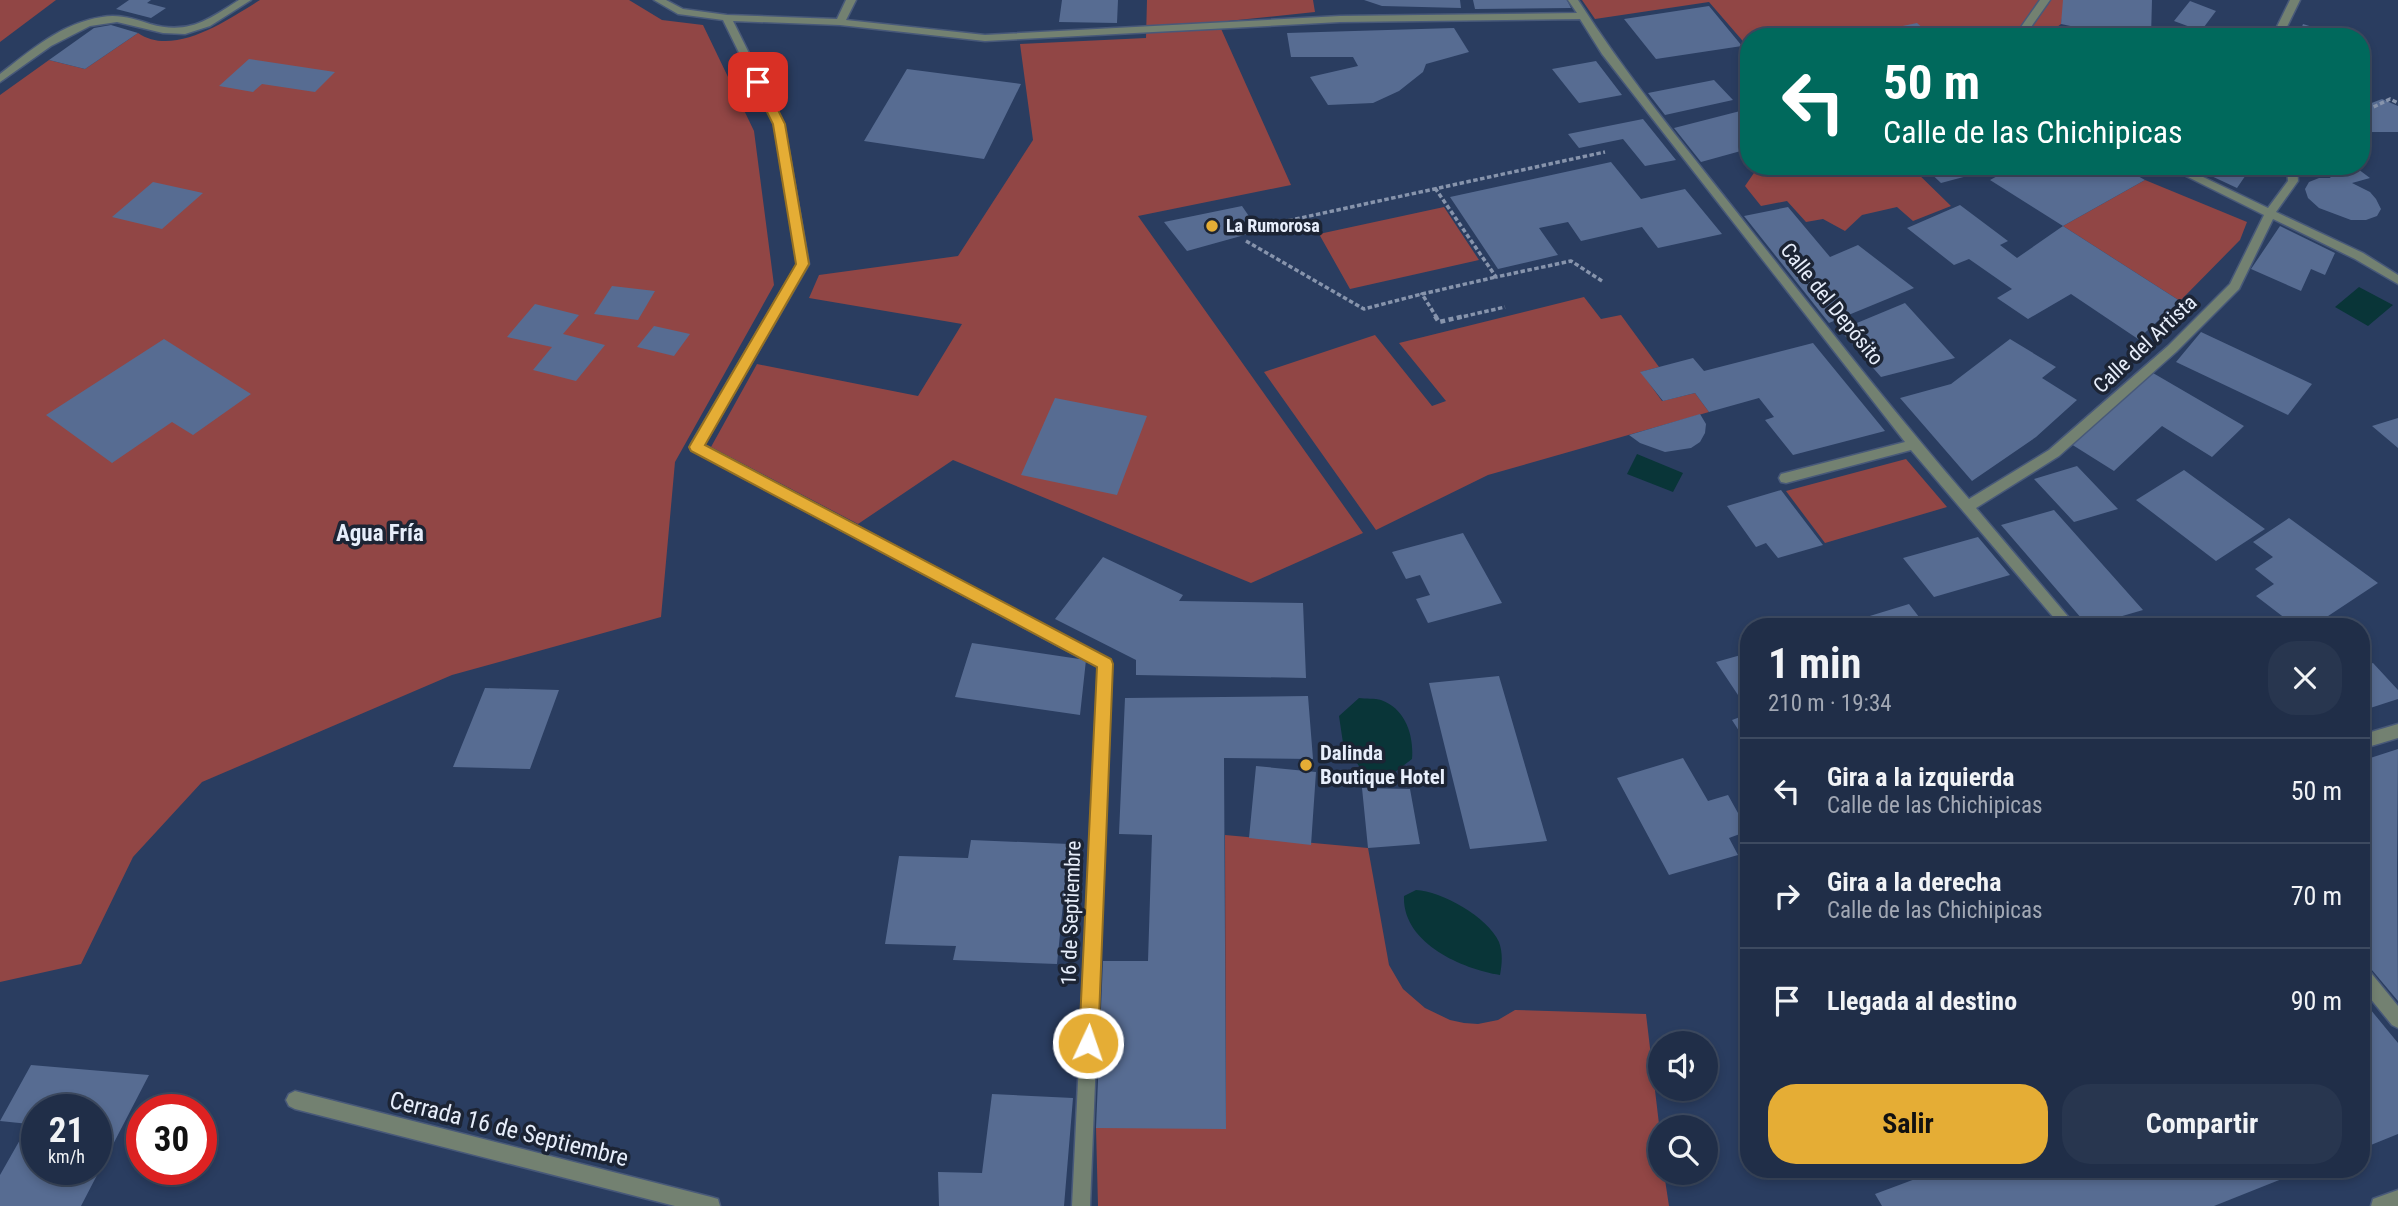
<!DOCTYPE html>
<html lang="es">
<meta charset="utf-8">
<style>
:root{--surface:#202e48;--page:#28364f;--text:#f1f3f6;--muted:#a2a8b4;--line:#3d4a60;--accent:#e5ad35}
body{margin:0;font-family:"Roboto Condensed",sans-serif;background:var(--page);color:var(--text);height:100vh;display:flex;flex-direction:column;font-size:26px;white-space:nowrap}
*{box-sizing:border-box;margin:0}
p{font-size:23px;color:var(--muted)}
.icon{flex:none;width:38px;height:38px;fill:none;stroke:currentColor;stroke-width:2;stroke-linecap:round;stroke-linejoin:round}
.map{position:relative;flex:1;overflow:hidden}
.sheet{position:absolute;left:1740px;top:618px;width:630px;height:560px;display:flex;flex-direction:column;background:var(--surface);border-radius:28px;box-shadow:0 4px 10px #0003,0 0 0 2px var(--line)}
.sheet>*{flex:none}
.guide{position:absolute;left:1740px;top:28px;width:630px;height:147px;border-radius:28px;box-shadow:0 4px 10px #0003,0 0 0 2px var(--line);background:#00695c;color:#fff;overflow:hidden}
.buttons{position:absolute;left:1648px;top:1031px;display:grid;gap:14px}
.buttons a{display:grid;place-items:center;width:70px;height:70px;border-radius:50%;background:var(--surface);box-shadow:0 4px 10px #0003,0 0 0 2px var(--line);font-size:35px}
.speed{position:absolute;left:21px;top:1094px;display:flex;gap:14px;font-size:35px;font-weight:700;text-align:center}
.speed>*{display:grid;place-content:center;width:91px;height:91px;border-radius:50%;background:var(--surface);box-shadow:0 4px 10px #0003,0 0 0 2px var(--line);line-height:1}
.speed small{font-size:18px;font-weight:400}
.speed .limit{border:10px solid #d22;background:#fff;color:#111}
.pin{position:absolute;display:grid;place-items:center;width:60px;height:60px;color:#fff;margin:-30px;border-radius:14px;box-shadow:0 4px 10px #0006}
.me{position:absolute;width:77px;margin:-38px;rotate:3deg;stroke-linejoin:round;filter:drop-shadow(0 0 5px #0008)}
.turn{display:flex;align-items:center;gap:24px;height:147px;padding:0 28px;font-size:32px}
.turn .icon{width:91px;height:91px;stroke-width:2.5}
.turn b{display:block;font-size:49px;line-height:60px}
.round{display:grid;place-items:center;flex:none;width:74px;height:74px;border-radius:28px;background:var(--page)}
.summary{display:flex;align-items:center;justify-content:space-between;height:119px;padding:0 28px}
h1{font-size:42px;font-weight:700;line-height:52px}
.action{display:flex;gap:14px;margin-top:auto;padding:14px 28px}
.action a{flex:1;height:80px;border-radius:28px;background:var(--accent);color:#111;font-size:28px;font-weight:700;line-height:80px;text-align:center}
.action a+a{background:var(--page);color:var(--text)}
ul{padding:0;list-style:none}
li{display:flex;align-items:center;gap:21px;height:105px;padding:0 28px;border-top:2px solid var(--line)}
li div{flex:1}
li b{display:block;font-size:26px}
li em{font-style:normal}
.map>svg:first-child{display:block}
</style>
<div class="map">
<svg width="2398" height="1206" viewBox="0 0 2398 1206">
<rect width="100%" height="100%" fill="#2a3d60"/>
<path fill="#914645" d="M 0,0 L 56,0 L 0,42 Z
M 260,0 L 629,0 L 662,20 L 703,25 L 754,131 L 774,285 L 675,462 L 661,617 L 452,675 L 202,782 L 133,857 L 81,964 L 0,982 L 0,95 L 49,60 L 85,69 L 138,33 C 174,58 229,19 260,0 Z
M 1147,0 L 1313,0 L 1315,12 L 1218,22 L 1291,185 L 1138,216 L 1363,533 L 1251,583 L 953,460 L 858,524 L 711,447 L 757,364 L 918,396 L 962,324 L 809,298 L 819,275 L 958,256 L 1033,140 L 1020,44 L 1146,38 Z
M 1582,0 L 2065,0 L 2061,24 L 2044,37 L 1748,37 L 1748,47 L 1709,2 L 1595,19 Z
M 1753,166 L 1910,166 L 1951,206 L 1913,221 L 1897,207 L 1862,215 L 1845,231 L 1823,219 L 1806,222 L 1787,201 L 1761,206 L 1745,186 L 1756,170 Z
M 2145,180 L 2247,222 L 2240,240 L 2180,301 L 2063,226 Z
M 1444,207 L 1479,260 L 1350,289 L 1319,234 Z
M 1584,297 L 1601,319 L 1621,315 L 1659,367 L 1641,372 L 1662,401 L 1695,393 L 1709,412 L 1488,475 L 1376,530 L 1264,372 L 1375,335 L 1432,406 L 1446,401 L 1399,343 Z
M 1906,459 L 1947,507 L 1825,543 L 1786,491 Z
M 1225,835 L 1368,848 L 1389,965 L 1403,989 L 1425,1008 L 1450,1020 L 1464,1023 L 1478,1024 L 1498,1020 L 1515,1010 L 1646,1014 L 1661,1141 L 1661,1172 L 1664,1173 L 1669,1206 L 1098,1206 L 1096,1128 L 1226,1128 Z"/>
<path fill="#093538" d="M 2359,287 L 2393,305 L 2368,326 L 2335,307 Z
M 1637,454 L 1683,473 L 1673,492 L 1627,474 Z
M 1359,698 C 1365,699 1375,698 1381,700 C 1406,709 1414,736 1412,759 L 1391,775 L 1361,769 L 1343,743 L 1339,716 Z
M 1416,890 C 1441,891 1488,917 1499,942 C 1503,953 1502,964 1500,975 C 1462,969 1402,943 1404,896 Z"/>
<path fill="#576c92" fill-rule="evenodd" d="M 129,0 L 151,0 L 147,3 L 166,8 L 151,18 L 116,9 Z
M 1062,0 L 1118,0 L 1117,23 L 1059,22 Z
M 1364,0 L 1460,0 L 1461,8 L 1382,6 Z
M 1473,0 L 1567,0 L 1571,8 L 1475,9 Z
M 2063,0 L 2152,0 L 2151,37 L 2122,37 L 2061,24 Z
M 2190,1 L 2216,11 L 2201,31 L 2174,21 Z
M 1709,6 L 1742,46 L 1656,59 L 1624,19 Z
M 1917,23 L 1933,37 L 1855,37 L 1855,36 Z
M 2303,24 L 2341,36 L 2341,37 L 2298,37 Z
M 111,25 L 138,33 L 85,69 L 49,60 L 94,28 Z
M 1454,28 L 1469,52 L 1426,64 L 1423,72 L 1399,91 L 1373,103 L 1328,105 L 1310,77 L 1358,66 L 1353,57 L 1291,57 L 1287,33 Z
M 249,59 L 335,72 L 315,92 L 262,84 L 253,92 L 219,86 Z
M 1596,61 L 1622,95 L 1579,103 L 1552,69 Z
M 907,69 L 1021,84 L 984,159 L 864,141 Z
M 1714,80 L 1733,100 L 1665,115 L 1648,93 Z
M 2382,99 L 2398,106 L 2398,132 L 2369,132 L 2361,126 L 2361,107 Z
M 1748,109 L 1748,149 L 1701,162 L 1674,128 Z
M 1643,119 L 1676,160 L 1645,166 L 1623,139 L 1579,148 L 1568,134 Z
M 1611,162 L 1641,199 L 1685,189 L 1722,234 L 1658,248 L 1642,227 L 1581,241 L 1568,222 L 1539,228 L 1558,255 L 1498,269 L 1450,197 Z
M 1923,166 L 2001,166 L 2001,167 L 1941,183 Z
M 2016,166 L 2120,166 L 2145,180 L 2063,226 L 1990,180 Z
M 2190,166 L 2252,166 L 2237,188 Z
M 2315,166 L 2354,166 L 2370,178 L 2352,183 L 2370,192 L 2376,199 L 2381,209 L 2377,216 L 2366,220 L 2351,220 L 2319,208 L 2308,198 L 2305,189 L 2309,182 L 2319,178 L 2331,178 Z
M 153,182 L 203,193 L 162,229 L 112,217 Z
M 1960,205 L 2008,241 L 2000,245 L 2017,258 L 2063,226 L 2180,301 L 2138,339 L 2071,294 L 2028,319 L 1997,298 L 2012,289 L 1969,259 L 1954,265 L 1907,228 Z
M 1242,206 L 1259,231 L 1187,251 L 1164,222 Z
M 1788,207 L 1830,257 L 1858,245 L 1914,288 L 1829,323 L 1744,216 Z
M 2280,226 L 2335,253 L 2325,275 L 2311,269 L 2301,291 L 2251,269 Z
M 612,286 L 655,291 L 638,320 L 594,314 Z
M 1905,303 L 1955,358 L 1881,377 L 1840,330 Z
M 535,304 L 579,315 L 563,334 L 605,345 L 576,381 L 533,370 L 552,347 L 507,337 Z
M 654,326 L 690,334 L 674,356 L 637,347 Z
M 2201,332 L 2312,384 L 2288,415 L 2176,362 Z
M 164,339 L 251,394 L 193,435 L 172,422 L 112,463 L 46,415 Z
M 2010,339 L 2056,367 L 2042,378 L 2077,400 L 2036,437 L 1972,481 L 1900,398 L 1951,384 Z
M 1813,343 L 1885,431 L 1793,455 L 1765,420 L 1774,417 L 1759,398 L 1709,412 L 1695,393 L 1663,401 L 1640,372 L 1693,358 L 1704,371 Z
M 2153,373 L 2244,426 L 2212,457 L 2162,426 L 2114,471 L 2071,444 Z
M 1055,398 L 1147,416 L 1117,495 L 1021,475 Z
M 1700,414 L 1706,424 L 1705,433 L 1700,442 L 1691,448 L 1665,452 L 1640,443 L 1629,435 Z
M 2398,418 L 2398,448 L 2372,426 Z
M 2077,466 L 2118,509 L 2074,522 L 2034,479 Z
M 2184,470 L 2265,529 L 2216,561 L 2136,500 Z
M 1781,490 L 1823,545 L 1778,558 L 1766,543 L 1756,547 L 1727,506 Z
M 2054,510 L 2143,610 L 2088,626 L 2001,525 Z
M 2289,518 L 2378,583 L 2313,626 L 2295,626 L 2256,596 L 2274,584 L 2255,569 L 2273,557 L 2253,542 Z
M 1463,533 L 1502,603 L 1428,623 L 1416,599 L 1430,595 L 1420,575 L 1406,579 L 1392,552 Z
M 1978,537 L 2010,575 L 1934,597 L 1903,558 Z
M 1103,557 L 1183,595 L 1179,601 L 1303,603 L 1306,678 L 1136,675 L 1136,660 L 1055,619 Z
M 1909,604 L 1926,626 L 1837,626 Z
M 972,643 L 1086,660 L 1080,715 L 955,697 Z
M 1748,653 L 1748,710 L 1716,662 Z
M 2373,663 L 2398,690 L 2398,699 L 2361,711 L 2361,667 Z
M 1499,676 L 1547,841 L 1470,849 L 1429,683 Z
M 485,688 L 559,690 L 530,769 L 453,767 Z
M 1308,696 L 1313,759 L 1224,758 L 1226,1129 L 1096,1128 L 1103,961 L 1148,961 L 1152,835 L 1119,834 L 1125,698 Z
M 1748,714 L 1748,745 L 1732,720 Z
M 2398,749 L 2397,866 L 2398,1001 L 2361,957 L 2361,761 Z
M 1683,758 L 1708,801 L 1728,795 L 1748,831 L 1729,838 L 1738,855 L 1669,875 L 1617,778 Z
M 1256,766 L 1316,772 L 1311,845 L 1249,838 Z
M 1362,788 L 1410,789 L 1420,844 L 1368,848 Z
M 971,840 L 1069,844 L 1057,964 L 953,960 L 956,946 L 885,944 L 899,856 L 968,858 Z
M 2361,998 L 2398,1043 L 2398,1134 L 2361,1149 Z
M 31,1065 L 149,1075 L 81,1206 L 0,1206 L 0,1175 L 29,1124 L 0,1121 ZM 37,1110 L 96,1110 L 96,1169 L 37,1169 Z
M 992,1094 L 1073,1098 L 1064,1206 L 939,1206 L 938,1172 L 982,1173 Z
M 1942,1169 L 2307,1169 L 2214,1206 L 1882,1206 L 1875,1194 Z"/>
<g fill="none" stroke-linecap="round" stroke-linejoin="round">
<defs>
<path id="street" d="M 239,0 L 251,0 L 210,26 L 185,34 L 163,33 L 117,22 L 90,26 L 51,46 L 0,82 L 0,74 C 31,50 62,23 102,17 C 119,14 135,19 150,24 C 188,35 208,20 239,0 Z
M 654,0 L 666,0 L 683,9 L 727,15 L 837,19 L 846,0 L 856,0 L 846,20 L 985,35 L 1340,16 L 1577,13 L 1568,0 L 1578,0 C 1624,72 1678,138 1731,205 C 1809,304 1887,404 1969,499 L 2049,450 L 2168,346 L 2230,284 L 2264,215 L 2166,166 L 2180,166 L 2268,208 L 2288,181 L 2287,166 L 2297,166 L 2298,181 L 2276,212 L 2363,253 L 2398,275 L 2398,284 L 2355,259 L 2273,219 L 2239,289 L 2176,352 L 2059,456 L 1976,508 L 2076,626 L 2061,626 L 1911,450 L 1786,483 L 1781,482 L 1779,478 L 1781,474 L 1905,442 L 1602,54 L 1580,19 L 1340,22 L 985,41 L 840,25 L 733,21 L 784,124 L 809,264 L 704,445 L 1110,660 L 1112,664 L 1090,1206 L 1072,1206 L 1098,667 L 691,450 L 690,447 L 691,444 L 797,264 L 774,124 L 723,20 L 678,14 Z
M 2040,0 L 2050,0 L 2024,37 L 2014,37 Z
M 2290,0 L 2300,0 L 2282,37 L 2272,37 Z
M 2398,724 L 2398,738 L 2361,749 L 2361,735 Z
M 2361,966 L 2367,968 L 2398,1006 L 2398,1028 L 2392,1025 L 2361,987 Z
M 295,1091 L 711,1197 L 718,1199 L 720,1206 L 675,1206 L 295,1109 L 289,1106 L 286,1100 L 289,1094 Z
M 2398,1190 L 2398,1206 L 2371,1206 L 2373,1199 Z"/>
</defs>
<use href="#street" stroke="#485979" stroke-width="3"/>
<path stroke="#8794ac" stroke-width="3.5" stroke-dasharray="4.5 2.5" stroke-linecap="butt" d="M 2361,113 L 2390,99 L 2398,103
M 1435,188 L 1496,277 L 1571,261 L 1602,281
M 1268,225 L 1605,152
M 1246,241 L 1364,309 L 1422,294
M 1437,318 L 1422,294 L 1496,277
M 1457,318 L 1505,307"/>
<path stroke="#8794ac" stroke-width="4.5" stroke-dasharray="5 3.5" stroke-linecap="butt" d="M 1435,316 L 1439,322 L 1465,316"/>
<use href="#street" fill="#738171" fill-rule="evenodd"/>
</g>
<path fill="#e5ad35" stroke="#957022" stroke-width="2" d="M 758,78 L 764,82 L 785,124 L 809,264 L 705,445 L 1111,659 L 1113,664 L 1098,1043 L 1095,1050 L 1088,1053 L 1081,1050 L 1079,1043 L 1097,667 L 691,451 L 689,447 L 796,264 L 773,124 L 752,82 Z"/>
<g fill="#e5ad35" stroke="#1c2434" stroke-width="2.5">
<circle cx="1212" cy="226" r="7"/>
<circle cx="1306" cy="765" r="7"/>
</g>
<g text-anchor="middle" stroke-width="7" stroke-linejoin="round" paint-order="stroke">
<g font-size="18" font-weight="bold" fill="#e7eefb" stroke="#1c2434" text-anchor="start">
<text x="1226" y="232">La Rumorosa</text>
</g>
<g font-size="21" fill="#e7eefb" stroke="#1c2434">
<text transform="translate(1832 304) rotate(51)" y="7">Calle del Depósito</text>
<text transform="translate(2145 344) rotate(-43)" y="7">Calle del Artista</text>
<text transform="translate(1071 913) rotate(-88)" y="7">16 de Septiembre</text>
</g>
<g font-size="21" font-weight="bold" fill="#e7eefb" stroke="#1c2434" text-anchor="start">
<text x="1320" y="760">Dalinda<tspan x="1320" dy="24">Boutique Hotel</tspan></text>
</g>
<g font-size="23" font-weight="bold" fill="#e7eefb" stroke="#1c2434">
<text x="380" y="541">Agua Fría</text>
</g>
<g font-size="24" fill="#e7eefb" stroke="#1c2434">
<text transform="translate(509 1129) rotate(14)" y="8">Cerrada 16 de Septiembre</text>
</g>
</g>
</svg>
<div class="buttons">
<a><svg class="icon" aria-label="sound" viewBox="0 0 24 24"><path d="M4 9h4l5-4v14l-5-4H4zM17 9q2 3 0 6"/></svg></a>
<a><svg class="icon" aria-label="search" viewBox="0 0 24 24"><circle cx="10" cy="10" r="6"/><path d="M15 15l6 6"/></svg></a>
</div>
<div class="speed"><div>21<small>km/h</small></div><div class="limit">30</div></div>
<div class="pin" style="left:758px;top:82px;background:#d93025"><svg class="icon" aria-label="arrive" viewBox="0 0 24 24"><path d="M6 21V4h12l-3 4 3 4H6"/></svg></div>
<svg class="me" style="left:1088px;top:1043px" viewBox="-20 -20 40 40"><circle r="17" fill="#e5ad35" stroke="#fff" stroke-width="3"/><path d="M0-11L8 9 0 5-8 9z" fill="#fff"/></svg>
<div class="guide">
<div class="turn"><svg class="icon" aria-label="left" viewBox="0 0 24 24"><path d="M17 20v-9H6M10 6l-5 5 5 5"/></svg><div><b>50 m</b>Calle de las Chichipicas</div></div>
</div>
<section class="sheet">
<div class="summary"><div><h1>1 min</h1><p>210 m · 19:34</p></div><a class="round"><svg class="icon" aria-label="close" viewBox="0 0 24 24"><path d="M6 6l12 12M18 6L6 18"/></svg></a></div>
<ul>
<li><svg class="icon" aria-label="left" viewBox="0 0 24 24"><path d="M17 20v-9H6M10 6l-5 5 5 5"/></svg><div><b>Gira a la izquierda</b><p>Calle de las Chichipicas</p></div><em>50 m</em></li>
<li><svg class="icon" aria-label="right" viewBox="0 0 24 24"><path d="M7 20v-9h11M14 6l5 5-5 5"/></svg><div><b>Gira a la derecha</b><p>Calle de las Chichipicas</p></div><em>70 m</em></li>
<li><svg class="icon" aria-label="arrive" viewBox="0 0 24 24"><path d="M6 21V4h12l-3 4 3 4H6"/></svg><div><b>Llegada al destino</b></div><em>90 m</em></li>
</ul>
<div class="action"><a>Salir</a><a>Compartir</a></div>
</section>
</div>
